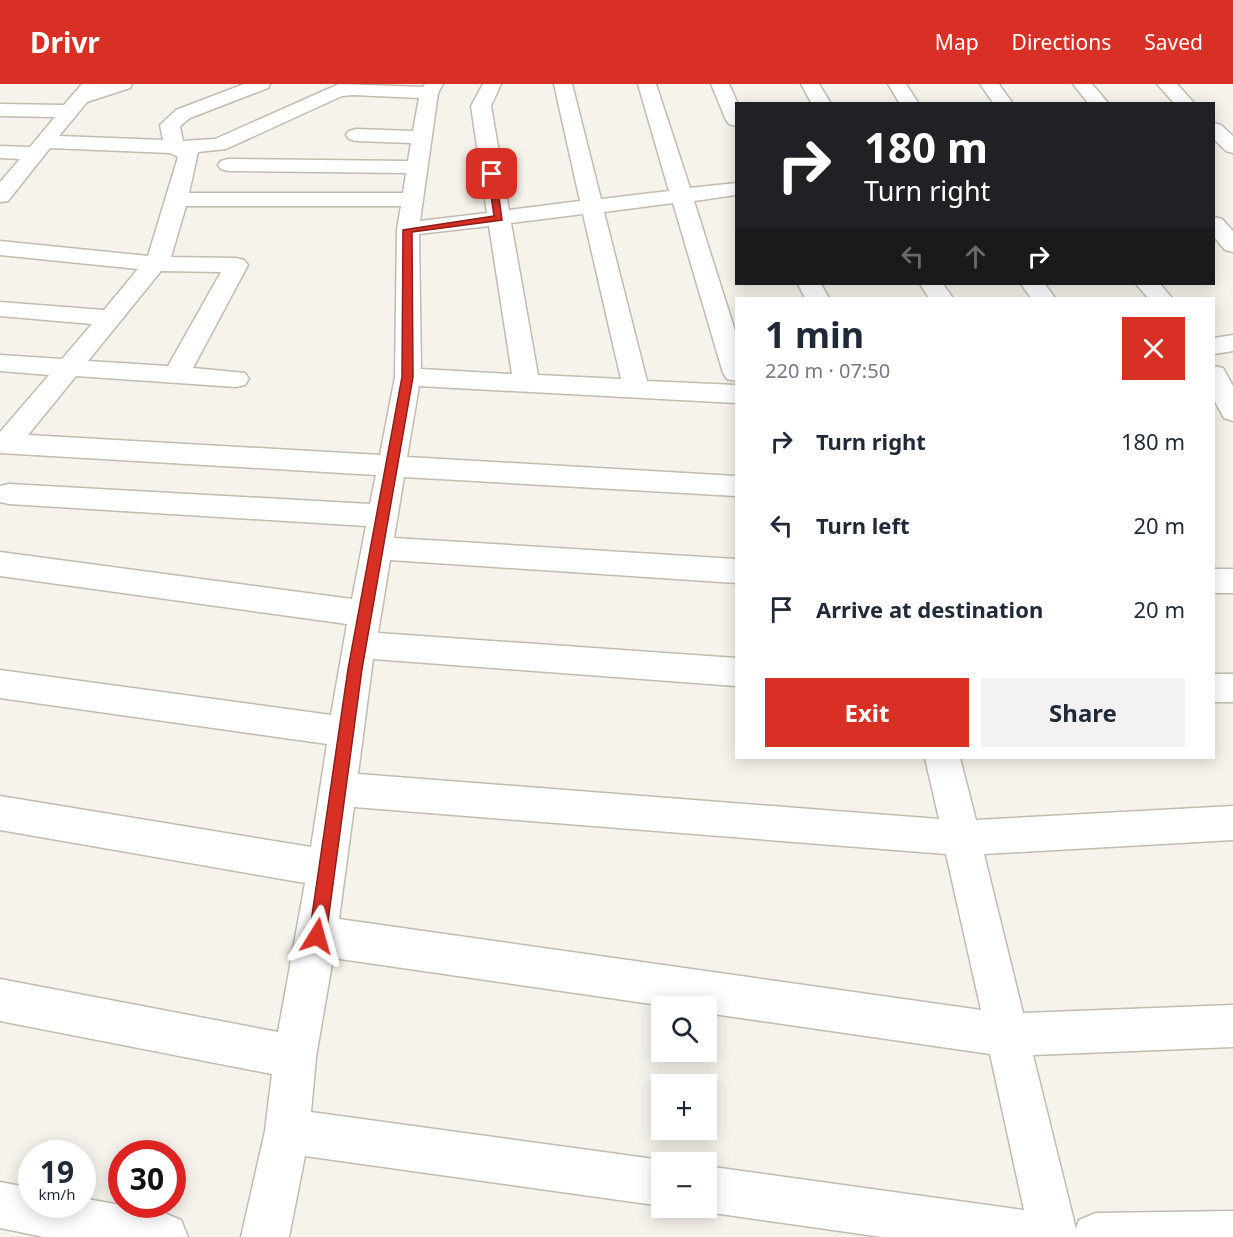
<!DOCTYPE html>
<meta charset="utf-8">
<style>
:root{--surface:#fff;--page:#f2f2f3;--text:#1f2937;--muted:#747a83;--accent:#d93025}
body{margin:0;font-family:"Noto Sans",sans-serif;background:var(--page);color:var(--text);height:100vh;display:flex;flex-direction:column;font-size:22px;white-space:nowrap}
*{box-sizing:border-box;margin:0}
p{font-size:20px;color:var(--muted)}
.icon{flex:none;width:33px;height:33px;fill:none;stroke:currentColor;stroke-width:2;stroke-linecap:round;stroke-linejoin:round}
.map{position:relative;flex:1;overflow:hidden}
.drawer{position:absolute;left:735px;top:213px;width:480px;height:462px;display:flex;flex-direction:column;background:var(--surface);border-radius:0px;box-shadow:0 3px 15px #0003}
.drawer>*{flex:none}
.hud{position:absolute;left:735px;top:18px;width:480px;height:183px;border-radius:0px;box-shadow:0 3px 15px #0003;background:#202124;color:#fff;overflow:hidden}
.controls{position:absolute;left:651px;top:912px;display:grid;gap:12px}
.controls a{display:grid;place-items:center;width:66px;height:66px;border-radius:0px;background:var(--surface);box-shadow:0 3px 15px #0003;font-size:30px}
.speed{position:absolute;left:18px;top:1056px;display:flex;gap:12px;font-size:30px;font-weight:700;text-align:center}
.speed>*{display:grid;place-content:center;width:78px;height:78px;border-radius:50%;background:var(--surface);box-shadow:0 3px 15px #0003;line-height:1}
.speed small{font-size:15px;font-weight:400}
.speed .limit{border:9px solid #d22;background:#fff;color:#111}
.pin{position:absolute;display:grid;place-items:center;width:51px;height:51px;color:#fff;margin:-26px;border-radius:12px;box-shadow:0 3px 9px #0006}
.me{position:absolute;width:66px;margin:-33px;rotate:8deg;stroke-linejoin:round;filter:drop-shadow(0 0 4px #0008)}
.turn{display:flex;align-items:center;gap:21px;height:126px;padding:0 30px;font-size:27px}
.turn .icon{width:78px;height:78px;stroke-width:2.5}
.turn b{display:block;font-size:42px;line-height:51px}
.lanes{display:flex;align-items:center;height:57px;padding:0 30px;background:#0003;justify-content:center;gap:30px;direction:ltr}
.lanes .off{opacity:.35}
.round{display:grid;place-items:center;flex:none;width:63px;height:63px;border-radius:0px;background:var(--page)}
.headline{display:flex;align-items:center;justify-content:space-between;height:102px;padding:0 30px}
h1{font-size:36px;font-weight:700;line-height:45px}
.action{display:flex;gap:12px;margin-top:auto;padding:12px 30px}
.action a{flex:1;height:69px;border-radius:0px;background:var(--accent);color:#fff;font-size:24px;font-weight:700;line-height:69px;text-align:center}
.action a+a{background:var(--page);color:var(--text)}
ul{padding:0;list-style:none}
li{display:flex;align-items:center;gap:18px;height:84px;padding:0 30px}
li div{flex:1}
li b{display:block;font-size:22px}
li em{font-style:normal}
header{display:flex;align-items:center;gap:36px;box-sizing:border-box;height:84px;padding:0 30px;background:var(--accent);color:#fff}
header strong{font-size:28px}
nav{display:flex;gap:33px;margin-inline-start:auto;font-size:21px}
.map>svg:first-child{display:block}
</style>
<header>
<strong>Drivr</strong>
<nav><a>Map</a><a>Directions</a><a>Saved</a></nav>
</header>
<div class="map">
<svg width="1233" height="1153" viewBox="0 0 1233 1153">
<rect width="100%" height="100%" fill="#f6f3ec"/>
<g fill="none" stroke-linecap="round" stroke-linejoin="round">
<defs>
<path id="minor" d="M 82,0 L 132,0 L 130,4 L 87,18 L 59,52 L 163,56 L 160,41 L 176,26 L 244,0 L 270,0 L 268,4 L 190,34 L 180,42 L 183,57 L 215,55 L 339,0 L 423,3 L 425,0 L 443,0 L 438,9 L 420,137 L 487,129 L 471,22 L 483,0 L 501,0 L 491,22 L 509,126 L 580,117 L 554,0 L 572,0 L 601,115 L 669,107 L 638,0 L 656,0 L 690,104 L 736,99 L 736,111 L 694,117 L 736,250 L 736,297 L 727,295 L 723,289 L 673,119 L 604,128 L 647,297 L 736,301 L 736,319 L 419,302 L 407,373 L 736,392 L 736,412 L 404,393 L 394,454 L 736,475 L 736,499 L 390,476 L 378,549 L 736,574 L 736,602 L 373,575 L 358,690 L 939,735 L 925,674 L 960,674 L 976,736 L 1233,722 L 1233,756 L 984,770 L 1023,929 L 1233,921 L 1233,963 L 1033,971 L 1076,1145 L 1079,1136 L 1096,1129 L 1233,1127 L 1233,1153 L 882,1153 L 706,1128 L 695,1124 L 706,1124 L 706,1082 L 1024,1126 L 990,970 L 706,929 L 706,922 L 665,922 L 333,874 L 316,973 L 311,1028 L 662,1076 L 668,1078 L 662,1078 L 662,1122 L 305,1072 L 289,1153 L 241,1153 L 265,1047 L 272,990 L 0,937 L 0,895 L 278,948 L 305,799 L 0,746 L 0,712 L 311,763 L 327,660 L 0,614 L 0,586 L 331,631 L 347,540 L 0,492 L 0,468 L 352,515 L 366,442 L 9,420 L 0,418 L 0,402 L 9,400 L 370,420 L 376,391 L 0,369 L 0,348 L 49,291 L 0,287 L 0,271 L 62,275 L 92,240 L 0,232 L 0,218 L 104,226 L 138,185 L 0,171 L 0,157 L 148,172 L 178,73 L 170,69 L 50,64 L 8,117 L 0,118 L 0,98 L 20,75 L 0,74 L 0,62 L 30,63 L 55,33 L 0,32 L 0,20 L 64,21 ZM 353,11 L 419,14 L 413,47 L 356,45 L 349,47 L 346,51 L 349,55 L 356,57 L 411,59 L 408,77 L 228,75 L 221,77 L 218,81 L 221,85 L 228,87 L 406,89 L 403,109 L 189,109 L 198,68 L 226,65 L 342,12 ZM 186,122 L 401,122 L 397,145 L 395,293 L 380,371 L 28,351 L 76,292 L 236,303 L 245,301 L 249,295 L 245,289 L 193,284 L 248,181 L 244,176 L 236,174 L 171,173 ZM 583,130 L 621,295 L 538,291 L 511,139 ZM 489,142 L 512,290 L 421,285 L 419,150 ZM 161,187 L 221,188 L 168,282 L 88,277 ZM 354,723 L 946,770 L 981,926 L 339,835 Z
M 711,0 L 729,0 L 738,20 L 736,42 L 729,40 L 726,36 Z
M 801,0 L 819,0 L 831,20 L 812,20 Z
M 888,0 L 906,0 L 919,20 L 900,20 Z
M 980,0 L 999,0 L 1013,20 L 994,20 Z
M 1073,0 L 1092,0 L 1109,20 L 1089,20 Z
M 1157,0 L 1177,0 L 1195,20 L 1175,20 Z
M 1214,39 L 1221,41 L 1233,52 L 1233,69 L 1226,67 L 1214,55 Z
M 1214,133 L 1222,135 L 1233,147 L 1233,168 L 1225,166 L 1214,153 Z
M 798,200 L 821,200 L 829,214 L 805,214 Z
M 920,200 L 943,200 L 953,214 L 929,214 Z
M 1021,200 L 1045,200 L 1055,214 L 1031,214 Z
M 1136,200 L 1160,200 L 1172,214 L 1148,214 Z
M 1233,251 L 1233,267 L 1214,270 L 1214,254 Z
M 1214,282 L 1223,284 L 1233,302 L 1233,337 L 1224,334 L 1214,316 Z
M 1214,485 L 1233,485 L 1233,509 L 1214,509 Z
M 1214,590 L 1233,590 L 1233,618 L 1214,618 Z
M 0,1098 L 32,1104 L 32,1120 L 82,1120 L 82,1114 L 164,1129 L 181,1136 L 188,1153 L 44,1153 L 0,1144 Z"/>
</defs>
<use href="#minor" stroke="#c2bbae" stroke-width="3"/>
<use href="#minor" fill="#fff" fill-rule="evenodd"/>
</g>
<path fill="#d93025" stroke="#8d1f18" stroke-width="1.5" d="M 492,87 L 496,90 L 502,136 L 412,148 L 413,293 L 362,585 L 326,852 L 323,858 L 317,860 L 312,858 L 309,852 L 348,585 L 402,293 L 403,146 L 494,132 L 488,90 Z"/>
</svg>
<div class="controls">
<a><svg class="icon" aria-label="search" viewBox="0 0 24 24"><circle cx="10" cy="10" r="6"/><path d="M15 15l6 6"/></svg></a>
<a>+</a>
<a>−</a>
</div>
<div class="speed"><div>19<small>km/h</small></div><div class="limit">30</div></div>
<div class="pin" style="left:492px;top:90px;background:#d93025"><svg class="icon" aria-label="arrive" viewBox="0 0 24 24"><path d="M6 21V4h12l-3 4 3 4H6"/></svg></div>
<svg class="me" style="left:317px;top:852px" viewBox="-20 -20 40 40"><path d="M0-17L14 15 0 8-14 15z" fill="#d93025" stroke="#fff" stroke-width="4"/></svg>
<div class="hud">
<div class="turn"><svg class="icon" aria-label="right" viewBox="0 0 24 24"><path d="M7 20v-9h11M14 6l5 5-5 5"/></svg><div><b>180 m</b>Turn right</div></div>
<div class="lanes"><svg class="icon off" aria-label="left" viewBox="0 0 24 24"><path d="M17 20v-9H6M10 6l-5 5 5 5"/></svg><svg class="icon off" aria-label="ahead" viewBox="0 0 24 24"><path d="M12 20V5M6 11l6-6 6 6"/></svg><svg class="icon" aria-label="right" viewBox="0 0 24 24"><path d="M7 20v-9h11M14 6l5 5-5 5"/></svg></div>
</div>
<section class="drawer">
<div class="headline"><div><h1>1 min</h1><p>220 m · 07:50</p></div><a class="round" style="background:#d93025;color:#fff"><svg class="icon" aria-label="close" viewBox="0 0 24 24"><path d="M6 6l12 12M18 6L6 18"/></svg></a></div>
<ul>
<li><svg class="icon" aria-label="right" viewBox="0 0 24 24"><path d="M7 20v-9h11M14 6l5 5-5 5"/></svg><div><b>Turn right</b></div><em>180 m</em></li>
<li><svg class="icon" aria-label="left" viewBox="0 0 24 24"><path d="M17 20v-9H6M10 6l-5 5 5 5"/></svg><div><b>Turn left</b></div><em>20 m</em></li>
<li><svg class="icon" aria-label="arrive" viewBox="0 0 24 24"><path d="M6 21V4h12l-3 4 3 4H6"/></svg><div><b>Arrive at destination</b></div><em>20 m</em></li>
</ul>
<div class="action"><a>Exit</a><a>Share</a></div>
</section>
</div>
